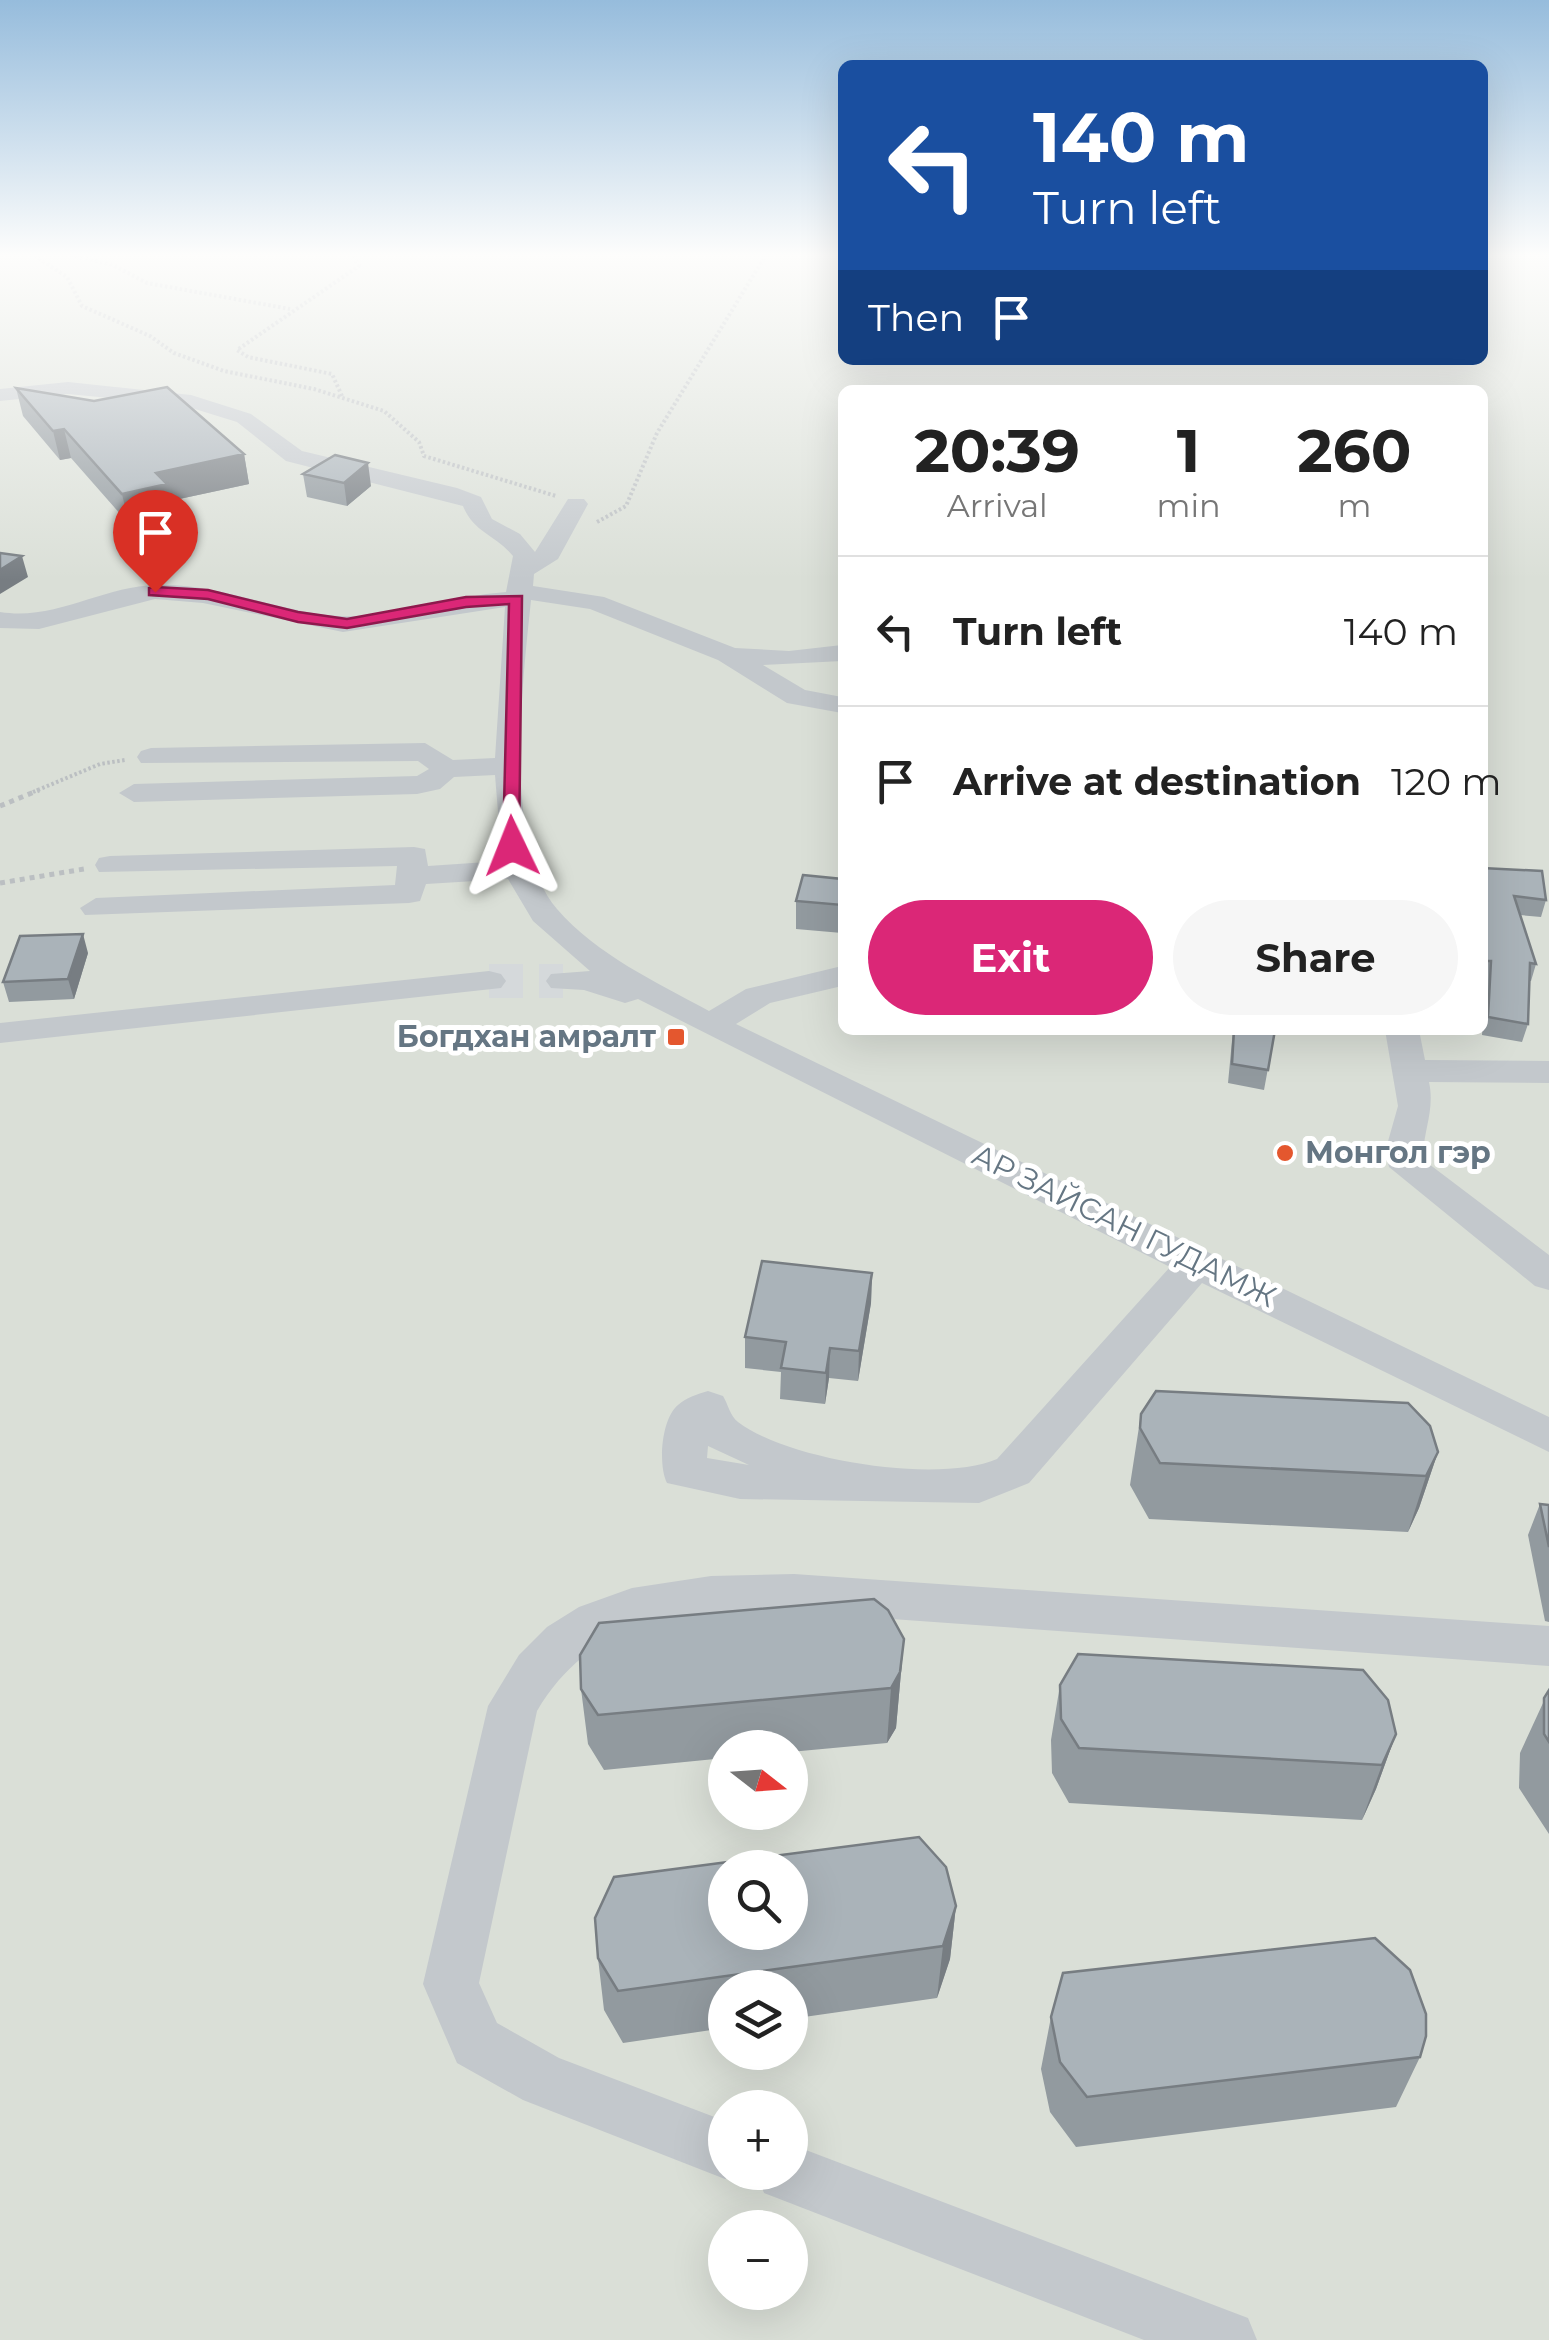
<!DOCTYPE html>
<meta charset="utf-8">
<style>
:root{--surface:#fff;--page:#f6f6f6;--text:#222;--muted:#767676;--line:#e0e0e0;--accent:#db2777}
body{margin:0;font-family:Montserrat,sans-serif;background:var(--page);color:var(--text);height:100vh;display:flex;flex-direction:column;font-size:38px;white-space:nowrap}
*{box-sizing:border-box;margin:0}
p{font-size:32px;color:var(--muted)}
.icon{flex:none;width:55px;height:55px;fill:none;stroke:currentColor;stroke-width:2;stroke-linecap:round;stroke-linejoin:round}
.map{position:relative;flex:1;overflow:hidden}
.panel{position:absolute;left:838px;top:385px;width:650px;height:650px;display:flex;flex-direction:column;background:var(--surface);border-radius:15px;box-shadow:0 10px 40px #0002}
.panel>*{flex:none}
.banner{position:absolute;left:838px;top:60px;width:650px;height:305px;border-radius:15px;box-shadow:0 10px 40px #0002;background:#1a4fa0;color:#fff;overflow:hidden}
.needle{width:65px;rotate:107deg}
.fabs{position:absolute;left:708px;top:1730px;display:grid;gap:20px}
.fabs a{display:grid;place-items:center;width:100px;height:100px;border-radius:50%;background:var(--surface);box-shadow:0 10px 40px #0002;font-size:50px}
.pin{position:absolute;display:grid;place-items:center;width:85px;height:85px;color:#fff;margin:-102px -42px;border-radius:50% 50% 50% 0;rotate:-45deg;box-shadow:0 0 10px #0007}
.pin .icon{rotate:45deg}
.me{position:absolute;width:110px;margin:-55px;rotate:358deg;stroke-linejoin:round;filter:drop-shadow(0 0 8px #0008)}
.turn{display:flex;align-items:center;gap:35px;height:210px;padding:0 30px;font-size:45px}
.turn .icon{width:130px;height:130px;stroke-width:2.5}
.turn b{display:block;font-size:70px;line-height:85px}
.then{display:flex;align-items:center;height:95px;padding:0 30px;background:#0003;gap:20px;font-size:38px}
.eta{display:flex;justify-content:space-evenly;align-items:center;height:170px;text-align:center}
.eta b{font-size:60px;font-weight:700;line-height:70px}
.cta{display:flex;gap:20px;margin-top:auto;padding:20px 30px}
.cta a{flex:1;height:115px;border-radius:60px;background:var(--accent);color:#fff;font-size:40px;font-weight:700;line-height:115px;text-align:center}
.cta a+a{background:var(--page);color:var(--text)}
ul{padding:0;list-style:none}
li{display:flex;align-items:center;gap:30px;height:150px;padding:0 30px;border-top:2px solid var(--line)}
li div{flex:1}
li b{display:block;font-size:38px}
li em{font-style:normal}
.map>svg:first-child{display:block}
</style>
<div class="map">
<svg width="1549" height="2340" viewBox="0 0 1549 2340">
<rect width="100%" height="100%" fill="#fafaf8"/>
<path fill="#dadfd7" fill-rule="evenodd" d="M 0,253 L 842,253 L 842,360 L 1482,360 L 1483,253 L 1549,253 L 1549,2340 L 0,2340 ZM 842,390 L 1482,390 L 1482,1030 L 842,1030 ZM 725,1748 L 790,1748 L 790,1812 L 725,1812 ZM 725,1868 L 790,1868 L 790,1932 L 725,1932 ZM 725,1988 L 790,1988 L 790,2052 L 725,2052 ZM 725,2108 L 790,2108 L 790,2172 L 725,2172 ZM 725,2228 L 790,2228 L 790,2292 L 725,2292 Z"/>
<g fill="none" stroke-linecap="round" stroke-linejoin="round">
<path stroke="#d5d9db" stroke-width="34" stroke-dasharray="34 16" stroke-linecap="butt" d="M 489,981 L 563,981"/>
<path stroke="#bbbfc2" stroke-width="4" stroke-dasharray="2.5 2.5" stroke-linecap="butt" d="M 30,253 L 67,277 L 82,306 L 150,336 L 174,353 L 224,371 L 314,389 L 384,411 L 419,442 L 424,456 L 556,496
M 61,253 L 113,265 L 147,283 L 290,309
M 342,396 L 332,374 L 248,357 L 237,350 L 359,266 L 351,253
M 597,522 L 626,506 L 657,433 L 767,253
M 33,792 L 100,764 L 125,760"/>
<path stroke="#bbbfc2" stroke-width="5" stroke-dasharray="5 5" stroke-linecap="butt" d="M 0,806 L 39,790
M 0,883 L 84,869"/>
<path fill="#c3c8cc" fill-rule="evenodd" d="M 68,382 L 191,395 L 251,414 L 302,451 L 457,488 L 481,497 L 492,519 L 520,534 L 535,552 L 568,499 L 584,499 L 588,504 L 558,559 L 534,574 L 533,586 L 604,597 L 735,648 L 789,651 L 842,645 L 842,661 L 763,665 L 805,690 L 842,697 L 842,713 L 787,703 L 718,660 L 590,609 L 531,600 C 523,680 502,845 557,909 C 597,955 656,982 709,1011 L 746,989 L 842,966 L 842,986 L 770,1003 L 736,1024 L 1549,1417 L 1549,1452 L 1202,1283 L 1029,1483 L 979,1503 L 740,1499 L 667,1483 C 658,1466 661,1419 678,1405 C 686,1398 697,1394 708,1391 L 723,1396 C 728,1404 730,1416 738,1422 C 789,1461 939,1484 997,1459 L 1170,1267 L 638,999 L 625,1003 L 584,990 L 551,988 L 546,981 L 551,974 L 590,971 L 533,921 L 508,879 L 426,884 L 420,901 L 409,903 L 85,915 L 80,908 L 96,898 L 395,885 L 397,866 L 99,872 L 95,865 L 99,858 L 110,856 L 414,847 L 425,849 L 428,866 L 502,861 L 495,775 L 454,777 L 440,789 L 417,794 L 134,802 L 119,793 L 134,784 L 417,776 L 429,769 L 418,761 L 141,763 L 137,757 L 141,751 L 151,748 L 425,743 L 453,760 L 495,758 L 505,607 L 343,632 L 203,603 L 155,599 L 39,629 L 0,628 L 0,612 C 56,621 102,586 157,585 C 220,583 277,612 339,616 C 395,619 450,596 506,592 L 513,556 C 496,535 474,533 463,506 L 286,461 L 237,422 L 182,405 L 68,394 L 0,401 L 0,389 ZM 708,1446 L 749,1465 L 707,1458 Z
M 489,971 L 501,974 L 506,981 L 501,988 L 0,1043 L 0,1023 Z
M 1385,1030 L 1419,1030 L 1425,1060 L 1549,1061 L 1549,1083 L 1429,1082 C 1436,1114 1419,1139 1425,1161 L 1549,1255 L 1549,1290 L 1535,1286 L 1389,1167 L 1385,1152 L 1398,1106 Z
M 794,1574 L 1549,1626 L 1549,1666 L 794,1612 C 689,1613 597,1611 537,1711 L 479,1983 L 497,2023 L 559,2058 L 725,2121 L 725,2172 L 742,2172 L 725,2179 L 523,2100 L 457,2063 L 423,1984 L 488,1706 L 519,1655 L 547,1627 L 579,1607 L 632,1588 L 711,1576 Z
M 790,2144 L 1248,2318 L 1257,2340 L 1144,2340 L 764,2193 L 756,2172 L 790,2172 Z"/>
</g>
<path fill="#929a9f" d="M 16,388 L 244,454 L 249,484 L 170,501 L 173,515 L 129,524 L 71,458 L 60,460 L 23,416 Z
M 303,474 L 371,486 L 347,506 L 307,497 Z
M 842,827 L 842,845 L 839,844 L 839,835 Z
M 1482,868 L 1546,900 L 1541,917 L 1520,915 L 1536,964 L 1531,981 L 1529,981 L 1528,1024 L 1522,1042 L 1482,1035 L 1486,979 L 1482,979 Z
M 842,879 L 842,933 L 796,929 L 796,901 Z
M 88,953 L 74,999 L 9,1002 L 3,982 Z
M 1233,1030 L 1275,1030 L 1264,1090 L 1228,1083 Z
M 872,1273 L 871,1303 L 858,1381 L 829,1378 L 825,1404 L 780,1399 L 781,1372 L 745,1368 L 745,1337 Z
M 1141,1414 L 1438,1452 L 1419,1508 L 1408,1532 L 1149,1519 L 1130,1485 Z
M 1540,1504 L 1549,1505 L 1549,1622 L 1545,1621 L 1528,1535 Z
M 904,1639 L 896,1728 L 887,1743 L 790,1752 L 790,1748 L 725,1748 L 725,1758 L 604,1770 L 588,1744 L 581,1689 Z
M 1060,1685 L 1396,1734 L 1376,1789 L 1362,1820 L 1069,1803 L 1052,1773 L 1051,1740 Z
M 1549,1690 L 1549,1834 L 1519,1788 L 1520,1753 Z
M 956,1906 L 950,1959 L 937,1998 L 790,2019 L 790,1988 L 725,1988 L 725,2028 L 623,2043 L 604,2010 L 598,1958 Z
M 1051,2017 L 1420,2057 L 1396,2107 L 1076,2147 L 1050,2112 L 1041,2069 Z"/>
<path fill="#777d82" d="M 64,429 L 71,458 L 60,460 L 53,431 Z
M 244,454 L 249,484 L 170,501 L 173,515 L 129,524 L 122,494 L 156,473 Z
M 368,463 L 371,486 L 347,506 L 344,483 Z
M 22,556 L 28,577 L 0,594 L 0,570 Z
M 83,934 L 88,953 L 74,999 L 68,979 Z
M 872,1273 L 871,1303 L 858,1381 L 859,1351 Z
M 830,1348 L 829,1378 L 825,1404 L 826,1373 Z
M 1438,1452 L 1419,1508 L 1408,1532 L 1426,1476 Z
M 904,1639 L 896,1728 L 887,1743 L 891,1688 Z
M 1396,1734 L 1376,1789 L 1362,1820 L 1382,1765 Z
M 956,1906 L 950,1959 L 937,1998 L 943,1946 Z"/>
<path fill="#aab3b9" stroke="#777d82" stroke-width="2.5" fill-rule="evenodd" d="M 167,387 L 244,454 L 156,473 L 167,484 L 122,494 L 64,429 L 53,431 L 16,388 L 94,401 Z
M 335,455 L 368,463 L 344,483 L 303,474 Z
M 0,553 L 22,556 L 0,570 Z
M 1482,868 L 1542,871 L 1546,900 L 1514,896 L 1536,964 L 1530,963 L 1528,1024 L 1488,1017 L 1491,961 L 1482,961 Z
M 803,875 L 842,879 L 842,905 L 796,901 Z
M 83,934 L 68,979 L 3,982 L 20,936 Z
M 1234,1030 L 1275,1030 L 1268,1070 L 1232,1064 Z
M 762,1261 L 872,1273 L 859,1351 L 830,1348 L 826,1373 L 781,1368 L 786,1342 L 745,1337 Z
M 1156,1391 L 1408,1403 L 1430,1426 L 1438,1452 L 1426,1476 L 1160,1463 L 1140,1428 L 1141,1414 Z
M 1540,1504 L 1549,1505 L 1549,1547 Z
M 874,1599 L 888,1610 L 904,1639 L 900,1672 L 891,1688 L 598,1715 L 581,1689 L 580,1655 L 599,1623 Z
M 1078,1654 L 1363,1670 L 1388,1700 L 1396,1734 L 1382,1765 L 1079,1748 L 1061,1719 L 1060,1685 Z
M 1549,1690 L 1549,1742 L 1544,1734 L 1544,1698 Z
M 919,1837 L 946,1867 L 956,1906 L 943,1946 L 618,1991 L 598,1958 L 595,1918 L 614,1877 ZM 725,1868 L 790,1868 L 790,1932 L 725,1932 Z
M 1375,1938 L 1410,1970 L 1426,2014 L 1426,2036 L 1420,2057 L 1087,2097 L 1060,2062 L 1051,2017 L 1063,1973 Z"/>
<linearGradient id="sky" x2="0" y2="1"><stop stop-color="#96bcdc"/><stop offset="0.44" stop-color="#fdfdfc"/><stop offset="1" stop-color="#fdfdfc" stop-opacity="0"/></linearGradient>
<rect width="1549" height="580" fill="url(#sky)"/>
<path fill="#db2777" stroke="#8e194d" stroke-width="2.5" d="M 155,587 L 208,590 L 298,612 L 347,619 L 466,597 L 522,596 L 519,850 L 503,846 L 509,604 L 466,607 L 347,628 L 298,622 L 208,599 L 149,595 L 149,588 Z"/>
<g fill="#e4572e" stroke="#fff" stroke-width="4">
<rect x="666" y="1027" width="20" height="20" rx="5"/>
<circle cx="1285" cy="1153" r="10"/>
</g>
<g text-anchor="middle" stroke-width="10" stroke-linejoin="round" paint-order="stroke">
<g font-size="30" font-weight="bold" fill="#657683" stroke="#fff" text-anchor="end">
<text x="656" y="1047">Богдхан амралт</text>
<text x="1305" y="1163" text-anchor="start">Монгол гэр</text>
</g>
<g font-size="30" fill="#657683" stroke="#fff">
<text transform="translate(1124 1226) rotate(26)" y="10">АР ЗАЙСАН ГУДАМЖ</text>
</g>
</g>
</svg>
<div class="fabs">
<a><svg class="needle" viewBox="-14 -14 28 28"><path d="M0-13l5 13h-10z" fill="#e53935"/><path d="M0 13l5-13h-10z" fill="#767676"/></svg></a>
<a><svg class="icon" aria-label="search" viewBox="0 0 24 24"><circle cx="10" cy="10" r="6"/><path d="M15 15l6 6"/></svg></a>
<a><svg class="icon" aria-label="layers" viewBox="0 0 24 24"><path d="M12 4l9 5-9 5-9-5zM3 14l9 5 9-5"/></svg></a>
<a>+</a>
<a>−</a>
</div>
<div class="pin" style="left:155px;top:592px;background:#d93025"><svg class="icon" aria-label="arrive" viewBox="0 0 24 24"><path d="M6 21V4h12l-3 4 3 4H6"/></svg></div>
<svg class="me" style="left:512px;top:846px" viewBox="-20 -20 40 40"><path d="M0-17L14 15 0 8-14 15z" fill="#db2777" stroke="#fff" stroke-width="4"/></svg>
<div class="banner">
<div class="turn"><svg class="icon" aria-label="left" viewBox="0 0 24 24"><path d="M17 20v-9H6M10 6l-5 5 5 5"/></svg><div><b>140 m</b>Turn left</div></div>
<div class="then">Then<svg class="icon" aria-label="arrive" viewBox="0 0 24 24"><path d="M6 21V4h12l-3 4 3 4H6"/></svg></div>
</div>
<section class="panel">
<div class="eta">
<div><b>20:39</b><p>Arrival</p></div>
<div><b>1</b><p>min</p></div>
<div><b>260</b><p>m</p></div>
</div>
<ul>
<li><svg class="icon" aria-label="left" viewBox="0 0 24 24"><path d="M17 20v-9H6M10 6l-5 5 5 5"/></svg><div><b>Turn left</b></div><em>140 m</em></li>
<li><svg class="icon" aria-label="arrive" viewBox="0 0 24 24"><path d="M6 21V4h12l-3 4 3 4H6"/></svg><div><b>Arrive at destination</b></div><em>120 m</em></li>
</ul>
<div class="cta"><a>Exit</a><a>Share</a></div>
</section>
</div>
